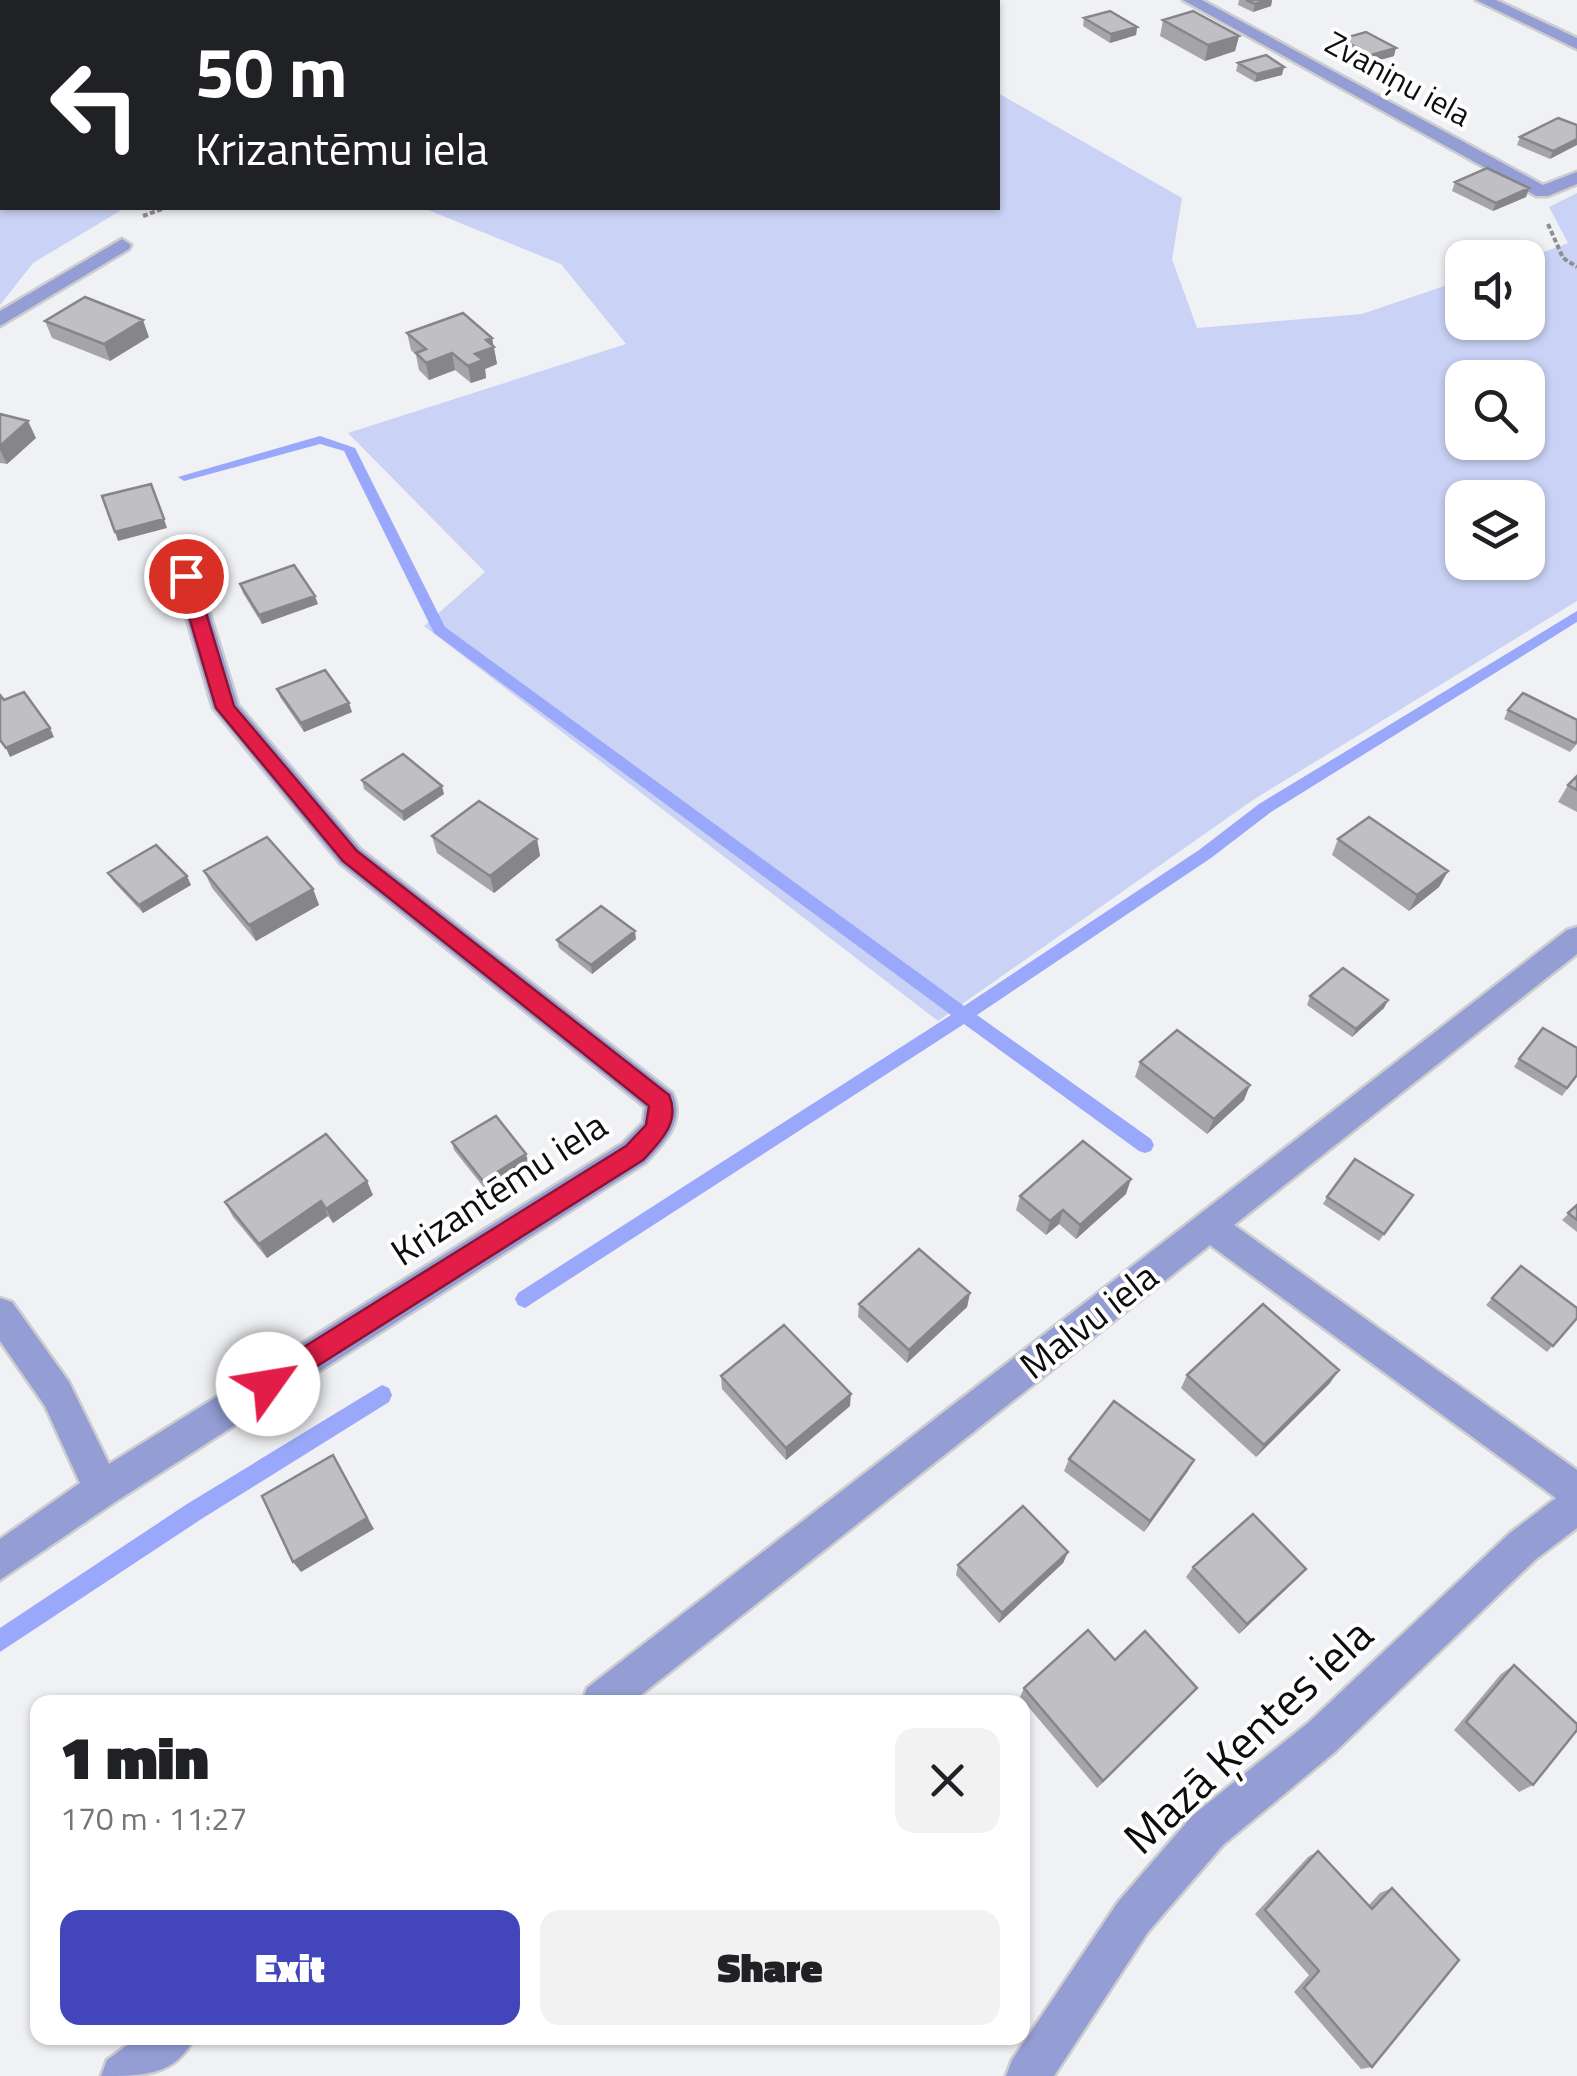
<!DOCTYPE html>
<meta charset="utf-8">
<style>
:root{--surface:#fff;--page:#f2f2f2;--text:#202124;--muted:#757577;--accent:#4346bb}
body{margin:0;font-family:"Titillium Web",sans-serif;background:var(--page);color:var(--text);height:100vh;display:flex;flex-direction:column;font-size:38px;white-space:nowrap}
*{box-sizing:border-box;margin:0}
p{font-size:32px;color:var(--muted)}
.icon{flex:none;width:55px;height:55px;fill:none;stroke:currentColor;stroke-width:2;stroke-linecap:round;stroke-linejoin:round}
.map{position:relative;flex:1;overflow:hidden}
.drawer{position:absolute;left:30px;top:1695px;width:1000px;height:350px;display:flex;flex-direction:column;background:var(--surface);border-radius:20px;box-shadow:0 2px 8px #0004}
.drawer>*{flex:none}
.guide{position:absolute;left:0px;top:0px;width:1000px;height:210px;box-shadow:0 2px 8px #0004;background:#202124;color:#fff;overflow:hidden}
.fabs{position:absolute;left:1445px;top:240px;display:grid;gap:20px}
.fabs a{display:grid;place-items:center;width:100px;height:100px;border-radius:20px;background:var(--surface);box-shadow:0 2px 8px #0004;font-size:50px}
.pin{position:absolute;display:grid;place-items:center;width:85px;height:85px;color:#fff;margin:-42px;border:5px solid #fff;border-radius:50%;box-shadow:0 2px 10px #0007}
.me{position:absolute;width:110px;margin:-55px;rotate:58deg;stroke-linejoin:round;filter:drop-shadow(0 0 8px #0008)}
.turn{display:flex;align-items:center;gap:35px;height:210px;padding:0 30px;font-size:45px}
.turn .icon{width:130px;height:130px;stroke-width:2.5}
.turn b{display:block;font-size:70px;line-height:85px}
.round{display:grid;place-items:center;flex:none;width:105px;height:105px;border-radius:20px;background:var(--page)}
.head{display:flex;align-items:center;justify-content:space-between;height:170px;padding:0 30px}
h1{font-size:60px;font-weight:800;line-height:75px}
.primary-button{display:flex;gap:20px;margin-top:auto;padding:20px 30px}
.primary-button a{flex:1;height:115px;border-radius:20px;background:var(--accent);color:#fff;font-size:40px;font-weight:800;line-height:115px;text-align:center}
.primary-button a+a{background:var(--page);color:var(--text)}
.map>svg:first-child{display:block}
</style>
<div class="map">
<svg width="1577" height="2076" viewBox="0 0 1577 2076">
<rect width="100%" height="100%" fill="#f0f1f4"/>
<path fill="#cad2f5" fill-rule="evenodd" d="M 0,0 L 853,0 L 853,2 L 2,2 L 2,208 L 125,208 L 33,263 L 0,305 Z
M 998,93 L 1182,198 L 1172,259 L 1197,328 L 1362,314 L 1462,280 L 1462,322 L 1528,322 L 1528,258 L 1568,243 L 1549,207 L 1577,193 L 1577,601 L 1253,800 L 938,1021 L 424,626 L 485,572 L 348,433 L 626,344 L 561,264 L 423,208 L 998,208 ZM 1462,378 L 1528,378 L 1528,442 L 1462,442 ZM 1462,498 L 1528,498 L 1528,562 L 1462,562 Z"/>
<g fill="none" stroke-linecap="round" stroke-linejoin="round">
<path fill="#9aa8fb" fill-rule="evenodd" d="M 320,436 L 355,448 L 445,627 L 964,1006 L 1199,850 L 1259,804 L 1577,611 L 1577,622 L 1271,812 L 1211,858 L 977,1015 L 1151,1139 L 1154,1145 L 1151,1151 L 1145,1153 L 1139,1151 L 964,1024 L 525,1308 L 518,1305 L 515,1299 L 518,1293 L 951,1015 L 434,633 L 344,451 L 320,444 L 184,481 L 178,477 Z
M 382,1385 L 389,1388 L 392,1395 L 389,1402 L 203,1518 L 0,1652 L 0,1628 L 187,1504 Z"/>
<defs>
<path id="minor" d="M 1183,0 L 1202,0 L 1543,185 L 1577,172 L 1577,184 L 1548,196 L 1536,196 Z
M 1476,0 L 1496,0 L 1577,38 L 1577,49 Z
M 122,239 L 131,245 L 129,249 L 0,326 L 0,311 Z
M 186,569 L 198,576 L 238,705 L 360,849 L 672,1093 C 686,1121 664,1143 645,1163 L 115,1502 L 0,1580 L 0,1539 L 80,1483 L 45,1406 L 0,1341 L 0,1298 L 12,1302 L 69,1382 L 109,1464 L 623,1143 L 643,1123 L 645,1107 L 340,863 L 213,708 L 174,576 Z
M 1577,927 L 1577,954 L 1234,1225 L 1577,1470 L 1577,1528 L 1536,1559 L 1336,1751 L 1223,1845 L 1148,1932 L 1054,2076 L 1006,2076 L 1012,2060 L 1118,1902 L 1193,1815 L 1308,1723 L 1510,1533 L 1556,1498 L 1210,1245 L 632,1702 L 582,1702 L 587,1688 L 1567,930 Z
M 137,2038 L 194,2038 C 176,2076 142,2076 101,2076 L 107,2060 Z"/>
</defs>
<use href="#minor" stroke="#cccdcf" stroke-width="5"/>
<path stroke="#8e8e90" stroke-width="4" stroke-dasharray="5 2.5" stroke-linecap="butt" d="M 686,2 L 693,0
M 143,216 L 165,208
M 1548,224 L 1563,258 L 1577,267"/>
<use href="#minor" fill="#949ed5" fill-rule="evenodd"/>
</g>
<path fill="#a5a5a9" d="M 1239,0 L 1272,0 L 1271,6 L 1253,12 L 1238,5 Z
M 1084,18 L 1137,27 L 1136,35 L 1110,43 L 1083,26 Z
M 1163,20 L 1239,36 L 1235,51 L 1205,61 L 1160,36 Z
M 1341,39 L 1394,56 L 1369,63 L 1339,47 Z
M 1238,63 L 1282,75 L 1255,82 L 1236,71 Z
M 1577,125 L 1550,159 L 1517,145 L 1520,137 Z
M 1455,182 L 1529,188 L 1526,197 L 1493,211 L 1452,191 Z
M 45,321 L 149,337 L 110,361 L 52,338 Z
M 407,333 L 492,338 L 497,364 L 485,369 L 486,378 L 471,383 L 455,370 L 429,380 L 419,370 L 416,355 L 411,350 Z
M 0,414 L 36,438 L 7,464 L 0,463 Z
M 240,584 L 318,604 L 262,624 L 243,593 Z
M 277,689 L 352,712 L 304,732 L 280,697 Z
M 1508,710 L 1577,720 L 1577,744 L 1570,752 L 1504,719 Z
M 1577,776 L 1577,812 L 1558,802 L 1568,785 Z
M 362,780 L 444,794 L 404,821 L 364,789 Z
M 432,836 L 537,839 L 540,856 L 494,893 L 437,853 Z
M 1338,839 L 1448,871 L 1439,887 L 1409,911 L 1332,855 Z
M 204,871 L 313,889 L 319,905 L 256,941 L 212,888 Z
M 108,873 L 191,885 L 143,913 L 113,881 Z
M 636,939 L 592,974 L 559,948 L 557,940 Z
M 1310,996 L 1388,1000 L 1384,1008 L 1352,1037 L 1307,1005 Z
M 1519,1059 L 1577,1076 L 1562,1096 L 1514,1067 Z
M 1140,1062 L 1244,1100 L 1207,1134 L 1135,1077 Z
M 452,1142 L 528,1161 L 485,1189 L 454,1150 Z
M 1126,1194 L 1076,1239 L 1059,1224 L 1046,1235 L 1016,1210 L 1020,1196 Z
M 373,1195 L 333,1223 L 328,1216 L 267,1258 L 233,1217 L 225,1202 Z
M 1413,1195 L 1379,1241 L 1323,1204 L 1327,1197 Z
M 1577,1205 L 1577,1232 L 1562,1220 Z
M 1521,1266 L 1577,1318 L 1547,1352 L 1486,1305 Z
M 970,1293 L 967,1307 L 907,1363 L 858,1317 L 859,1304 Z
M 1187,1375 L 1330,1383 L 1256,1457 L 1181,1388 Z
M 721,1376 L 850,1406 L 786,1460 L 722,1389 Z
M 1069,1459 L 1188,1471 L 1144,1532 L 1064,1471 Z
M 1068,1552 L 1063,1563 L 999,1623 L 956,1575 L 958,1565 Z
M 1193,1567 L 1306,1569 L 1239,1634 L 1186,1577 Z
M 1115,1660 L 1197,1688 L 1097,1788 L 1020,1697 L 1024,1688 Z
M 1514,1665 L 1533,1785 L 1519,1792 L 1454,1730 L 1501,1674 Z
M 1318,1851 L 1369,1905 L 1380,1893 L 1392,1888 L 1372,2067 L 1361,2069 L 1294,1992 L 1309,1975 L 1255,1914 L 1308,1857 Z"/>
<path fill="#868689" d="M 1267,0 L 1272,0 L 1271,6 L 1253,12 L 1255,4 Z
M 1137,27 L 1136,35 L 1110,43 L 1111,34 Z
M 1239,36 L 1235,51 L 1205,61 L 1208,45 Z
M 1396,48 L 1394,56 L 1369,63 L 1371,55 Z
M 1284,67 L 1282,75 L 1255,82 L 1257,74 Z
M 1577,139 L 1577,145 L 1550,159 L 1553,151 Z
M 1529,188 L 1526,197 L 1493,211 L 1496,203 Z
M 143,320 L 149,337 L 110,361 L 104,344 Z
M 492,338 L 497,364 L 485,369 L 486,378 L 471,383 L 468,366 L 486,340 Z
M 452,353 L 455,370 L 429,380 L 426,363 Z
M 28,421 L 36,438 L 7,464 L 0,450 L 0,446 Z
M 164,519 L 167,528 L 118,541 L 115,532 Z
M 315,596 L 318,604 L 262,624 L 259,615 Z
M 349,703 L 352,712 L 304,732 L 301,723 Z
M 50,728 L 54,737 L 10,757 L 6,748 Z
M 442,786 L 444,794 L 404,821 L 402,812 Z
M 537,839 L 540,856 L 494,893 L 490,876 Z
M 1448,871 L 1439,887 L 1409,911 L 1417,895 Z
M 187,876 L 191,885 L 143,913 L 139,905 Z
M 313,889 L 319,905 L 256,941 L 249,925 Z
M 635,931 L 636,939 L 592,974 L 591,965 Z
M 1388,1000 L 1384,1008 L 1352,1037 L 1356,1029 Z
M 1250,1085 L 1244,1100 L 1207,1134 L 1214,1119 Z
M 526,1154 L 528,1161 L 485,1189 L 483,1181 Z
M 1131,1179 L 1126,1194 L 1076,1239 L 1080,1225 Z
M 367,1181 L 373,1195 L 333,1223 L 326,1209 Z
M 321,1201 L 328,1216 L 267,1258 L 259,1244 Z
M 1063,1210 L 1059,1224 L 1046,1235 L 1050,1221 Z
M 970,1293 L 967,1307 L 907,1363 L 909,1350 Z
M 1339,1370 L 1330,1383 L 1256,1457 L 1264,1445 Z
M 851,1394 L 850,1406 L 786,1460 L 786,1448 Z
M 333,1455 L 374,1529 L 301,1572 L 293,1562 Z
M 1194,1460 L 1188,1471 L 1144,1532 L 1150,1521 Z
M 1068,1552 L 1063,1563 L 999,1623 L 1002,1613 Z
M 1306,1569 L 1297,1579 L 1239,1634 L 1247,1624 Z
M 1197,1688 L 1190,1696 L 1097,1788 L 1103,1781 Z"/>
<path fill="#c0c0c4" stroke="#868689" stroke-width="2.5" d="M 1246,0 L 1267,0 L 1255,4 Z
M 1110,11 L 1137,27 L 1111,34 L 1084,18 Z
M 1193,11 L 1239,36 L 1208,45 L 1163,20 Z
M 1366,32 L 1396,48 L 1371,55 L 1341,39 Z
M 1266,55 L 1284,67 L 1257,74 L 1238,63 Z
M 1558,118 L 1577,125 L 1577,139 L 1553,151 L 1520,137 Z
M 1487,168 L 1529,188 L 1496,203 L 1455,182 Z
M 85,297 L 143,320 L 104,344 L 45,321 Z
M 463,313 L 492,338 L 486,340 L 494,347 L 475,354 L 483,360 L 468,366 L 452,353 L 426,363 L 416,353 L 426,349 L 407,333 Z
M 0,414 L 28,421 L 0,446 Z
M 151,484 L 164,519 L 115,532 L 102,496 Z
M 294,565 L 315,596 L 259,615 L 240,584 Z
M 325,670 L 349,703 L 301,723 L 277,689 Z
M 24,692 L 50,728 L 6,748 L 0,740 L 0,695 L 4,700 Z
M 1523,693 L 1577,720 L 1577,741 L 1575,743 L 1508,710 Z
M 403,754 L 442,786 L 402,812 L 362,780 Z
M 1577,776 L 1577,790 L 1568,785 Z
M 479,801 L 537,839 L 490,876 L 432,836 Z
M 1369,817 L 1448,871 L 1417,895 L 1338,839 Z
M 267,837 L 313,889 L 249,925 L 204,871 Z
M 156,845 L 187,876 L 139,905 L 108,873 Z
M 601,906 L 635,931 L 591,965 L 557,940 Z
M 1343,968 L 1388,1000 L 1356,1029 L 1310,996 Z
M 1543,1028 L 1577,1048 L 1577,1075 L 1567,1088 L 1519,1059 Z
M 1177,1030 L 1250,1085 L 1214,1119 L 1140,1062 Z
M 496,1116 L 526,1154 L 483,1181 L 452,1142 Z
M 326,1134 L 367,1181 L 326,1209 L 321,1201 L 259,1244 L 225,1202 Z
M 1083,1141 L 1131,1179 L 1080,1225 L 1063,1210 L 1050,1221 L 1020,1196 Z
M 1355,1159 L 1413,1195 L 1384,1234 L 1327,1197 Z
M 1577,1205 L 1577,1220 L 1568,1213 Z
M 919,1249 L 970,1293 L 909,1350 L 859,1304 Z
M 1521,1266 L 1577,1308 L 1577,1318 L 1553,1346 L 1492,1298 Z
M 1263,1304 L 1339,1370 L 1264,1445 L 1187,1375 Z
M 784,1325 L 851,1394 L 786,1448 L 721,1376 Z
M 1114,1401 L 1194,1460 L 1150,1521 L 1069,1459 Z
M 333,1455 L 367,1518 L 293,1562 L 262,1496 Z
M 1023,1506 L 1068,1552 L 1002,1613 L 958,1565 Z
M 1253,1514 L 1306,1569 L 1247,1624 L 1193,1567 Z
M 1088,1630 L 1115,1660 L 1145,1631 L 1197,1688 L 1103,1781 L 1024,1688 Z
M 1514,1665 L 1577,1724 L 1577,1730 L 1533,1785 L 1466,1722 Z
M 1318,1851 L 1372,1909 L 1392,1888 L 1459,1960 L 1372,2067 L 1304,1988 L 1319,1971 L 1265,1910 Z"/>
<path fill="#e11d48" stroke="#92132f" stroke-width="2.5" d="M 186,570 L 195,576 L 234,706 L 357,851 L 669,1095 C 681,1122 660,1142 643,1160 L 268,1397 L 259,1393 L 255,1384 L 259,1375 L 626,1146 L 646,1125 L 649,1106 L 343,861 L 216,708 L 177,576 Z"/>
<g text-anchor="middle" stroke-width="8" stroke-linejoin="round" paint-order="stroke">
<g font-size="32" fill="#0d0d0e" stroke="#fefeff">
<text transform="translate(1398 79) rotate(29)" y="11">Zvaniņu iela</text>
</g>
<g font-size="38" fill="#0d0d0e" stroke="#fefeff">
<text transform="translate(499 1189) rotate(-33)" y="13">Krizantēmu iela</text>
<text transform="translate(1089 1321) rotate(-38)" y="13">Malvu iela</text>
</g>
<g font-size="45" fill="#0d0d0e" stroke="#fefeff">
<text transform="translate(1248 1736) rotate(-43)" y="16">Mazā Ķentes iela</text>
</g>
</g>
</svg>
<div class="fabs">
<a><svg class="icon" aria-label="sound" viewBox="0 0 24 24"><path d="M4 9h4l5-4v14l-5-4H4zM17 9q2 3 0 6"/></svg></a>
<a><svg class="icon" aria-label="search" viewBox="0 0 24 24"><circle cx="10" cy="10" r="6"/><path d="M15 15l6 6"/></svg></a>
<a><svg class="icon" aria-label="layers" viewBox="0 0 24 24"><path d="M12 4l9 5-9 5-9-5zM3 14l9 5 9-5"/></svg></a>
</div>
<div class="pin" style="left:186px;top:576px;background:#d93025"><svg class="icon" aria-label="arrive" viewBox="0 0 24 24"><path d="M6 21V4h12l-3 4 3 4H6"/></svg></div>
<svg class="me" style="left:268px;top:1384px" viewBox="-20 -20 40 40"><circle r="19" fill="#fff"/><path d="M0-13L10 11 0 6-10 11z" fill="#e11d48"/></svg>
<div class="guide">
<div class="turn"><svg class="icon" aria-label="left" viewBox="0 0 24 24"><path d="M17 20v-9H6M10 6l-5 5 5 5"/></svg><div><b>50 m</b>Krizantēmu iela</div></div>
</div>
<section class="drawer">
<div class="head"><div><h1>1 min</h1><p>170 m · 11:27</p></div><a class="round"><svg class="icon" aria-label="close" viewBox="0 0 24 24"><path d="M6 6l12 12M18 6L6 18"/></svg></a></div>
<div class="primary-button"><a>Exit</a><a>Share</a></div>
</section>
</div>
